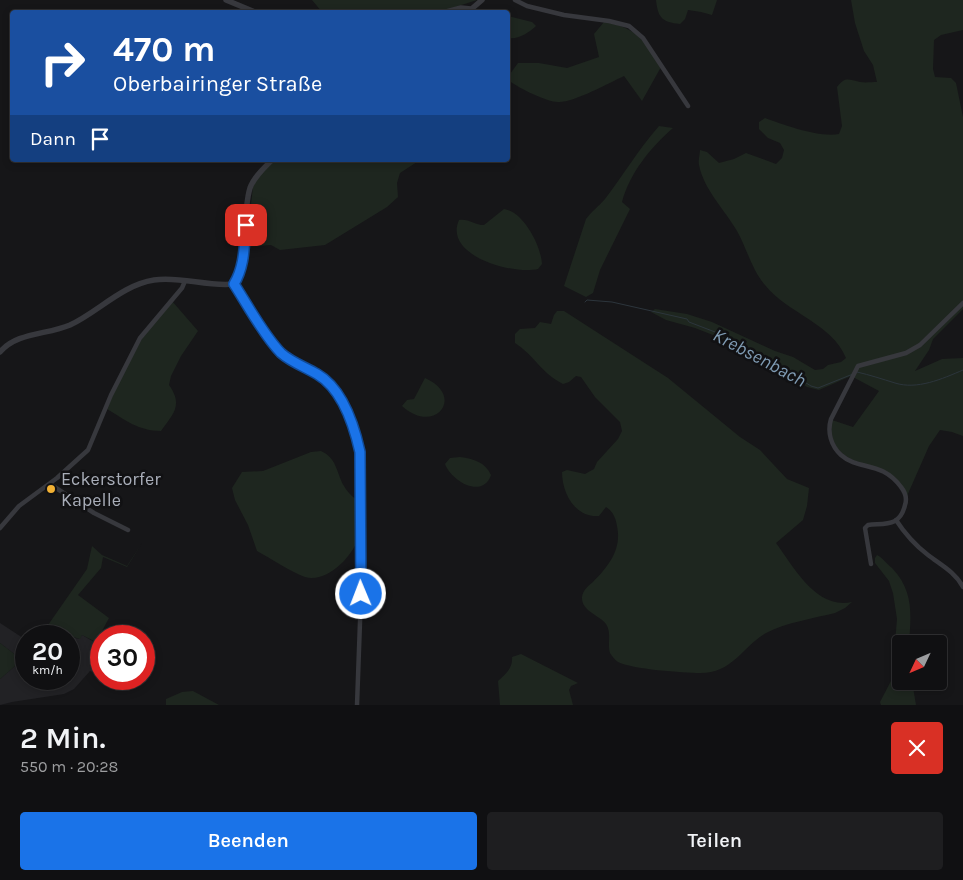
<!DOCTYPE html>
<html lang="de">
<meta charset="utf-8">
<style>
:root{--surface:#101012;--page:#1e1e20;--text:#f1f3f6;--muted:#9c9d9f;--line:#303032;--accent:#1a73e8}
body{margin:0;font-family:Karla,sans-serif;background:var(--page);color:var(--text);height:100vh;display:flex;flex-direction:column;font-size:19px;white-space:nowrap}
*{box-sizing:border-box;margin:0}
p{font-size:16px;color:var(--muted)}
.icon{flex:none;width:28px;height:28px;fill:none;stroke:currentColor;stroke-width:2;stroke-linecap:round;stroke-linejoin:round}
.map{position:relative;height:705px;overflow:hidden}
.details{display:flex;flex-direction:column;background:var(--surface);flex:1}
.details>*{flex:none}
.top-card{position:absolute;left:10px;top:10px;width:500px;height:152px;border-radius:5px;box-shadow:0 2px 8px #0003,0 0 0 1px var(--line);background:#1a4fa0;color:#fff;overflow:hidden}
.needle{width:32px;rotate:226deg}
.fabs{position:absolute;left:892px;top:635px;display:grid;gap:10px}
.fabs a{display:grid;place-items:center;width:55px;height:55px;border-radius:5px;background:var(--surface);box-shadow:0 2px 8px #0003,0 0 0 1px var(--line);font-size:25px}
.speed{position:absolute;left:15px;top:625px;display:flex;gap:10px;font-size:25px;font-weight:700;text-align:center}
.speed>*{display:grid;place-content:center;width:65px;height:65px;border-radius:50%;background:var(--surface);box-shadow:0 2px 8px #0003,0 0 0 1px var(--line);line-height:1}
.speed small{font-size:12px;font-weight:400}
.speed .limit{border:8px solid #d22;background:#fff;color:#111}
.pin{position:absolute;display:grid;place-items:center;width:42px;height:42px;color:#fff;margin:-21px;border-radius:10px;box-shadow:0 2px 8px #0006}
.me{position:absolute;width:55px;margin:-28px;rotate:359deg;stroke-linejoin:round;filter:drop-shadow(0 0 4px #0008)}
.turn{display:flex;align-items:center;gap:18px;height:105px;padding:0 20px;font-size:22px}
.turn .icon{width:65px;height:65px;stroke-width:2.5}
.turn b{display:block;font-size:35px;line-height:42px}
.then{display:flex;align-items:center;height:48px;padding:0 20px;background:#0003;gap:10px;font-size:19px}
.round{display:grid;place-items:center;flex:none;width:52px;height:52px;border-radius:5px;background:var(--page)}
.head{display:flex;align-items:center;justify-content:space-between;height:85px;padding:0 20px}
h1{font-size:30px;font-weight:600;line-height:38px}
.cta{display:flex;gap:10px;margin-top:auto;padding:10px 20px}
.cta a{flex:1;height:58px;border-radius:5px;background:var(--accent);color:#fff;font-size:20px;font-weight:600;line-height:58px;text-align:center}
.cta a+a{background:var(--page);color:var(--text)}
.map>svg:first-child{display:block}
</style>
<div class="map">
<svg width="963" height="705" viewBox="0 0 963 705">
<rect width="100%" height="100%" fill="#161618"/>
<path fill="#222225" d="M 0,623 L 26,640 L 26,679 L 69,679 L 69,636 L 49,636 L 62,634 L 79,639 L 82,635 L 101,646 L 101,676 L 90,671 L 74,689 L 64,694 L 12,702 L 0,705 L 0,679 L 22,660 L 0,643 Z"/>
<path fill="#1e261f" d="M 312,0 L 477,0 L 440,12 L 322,12 Z
M 656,0 L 717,0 L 712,15 L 701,12 L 688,10 L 685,19 L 680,24 C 662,22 658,18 656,0 Z
M 851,0 L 963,0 L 963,30 L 941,35 L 934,40 L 933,69 L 935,77 L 951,78 L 956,83 L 963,117 L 963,309 L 933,339 L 929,350 L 915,371 L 942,359 L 963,358 L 963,436 L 952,432 L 940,430 L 929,446 L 907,496 C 902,489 897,479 890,474 C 887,471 880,470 876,469 C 849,459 828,454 832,420 L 853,427 L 879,391 L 851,376 L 819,390 L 807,387 L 775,366 L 723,339 L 695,328 L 666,320 L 651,312 L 655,309 L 687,314 L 712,322 L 775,351 L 793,357 L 815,370 L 823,369 L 828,365 L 841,362 L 846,358 C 832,323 788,314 765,285 C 752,270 747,249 737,231 C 725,210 704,190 699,165 C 698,160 700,154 700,150 L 707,152 L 719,163 L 734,159 L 746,153 L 776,164 L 782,158 L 784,150 L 780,143 L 768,138 L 759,129 L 759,122 L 765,118 C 784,125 820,138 839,134 L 842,126 L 837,87 C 846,76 848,80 860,82 C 865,83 872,82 877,82 L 873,65 L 864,51 L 855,23 Z
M 508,16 L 532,22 L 536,26 C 529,33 517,40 508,38 Z
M 604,22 C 638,28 643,40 661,67 L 642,101 L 624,76 C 609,83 573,103 558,102 C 547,102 519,88 511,82 L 510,74 L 518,63 L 539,63 L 567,68 L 599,57 L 594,34 Z
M 659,126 L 673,128 C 650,148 630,173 622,202 L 630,209 L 600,270 L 593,293 L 586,297 L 564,286 L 586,219 C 592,211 599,206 605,199 C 624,174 638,150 659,126 Z
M 274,160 L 420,160 L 400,173 L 397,183 L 398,197 L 387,207 L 325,245 L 280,250 L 271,245 L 246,247 L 253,187 L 257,178 Z
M 504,209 C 524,212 541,246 542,264 L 538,269 C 513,275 443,256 459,220 C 468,218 475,225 484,225 Z
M 172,301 L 198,331 L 181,356 L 171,376 L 169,385 C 183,405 174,413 161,431 C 139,431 125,420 107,409 L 115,389 L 143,337 Z
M 557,311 L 564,311 L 668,378 L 740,437 L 760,450 L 787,479 L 809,488 L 807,506 L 803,520 L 776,543 C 794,567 816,610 852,602 L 845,608 L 835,613 C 814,618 785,623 766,633 C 742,647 733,673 700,673 C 684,673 631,669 618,662 C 615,660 612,656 610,653 C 607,644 612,633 606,624 C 599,615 581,611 582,597 C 583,590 588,586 593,582 C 609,566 622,549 617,526 C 616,519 613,511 606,507 L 599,516 C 575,518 562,493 562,472 L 567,470 L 585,474 L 594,469 L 597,462 L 618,439 L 622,431 L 620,422 L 595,397 L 581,377 L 576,376 L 569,382 L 563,384 C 541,373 535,356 515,343 L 515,334 L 520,329 L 535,328 L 540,322 L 551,324 L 554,315 Z
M 425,378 C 466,396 435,436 402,406 L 407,400 L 414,399 Z
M 321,451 C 337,458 336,472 344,486 C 348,493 352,496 358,501 C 358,511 361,530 358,539 C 351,558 327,583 305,577 C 291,572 270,558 257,551 L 248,525 L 235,500 L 232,488 L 242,472 L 263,471 L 311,452 Z
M 460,457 C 474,459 485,462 491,475 C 483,499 452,482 445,464 L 450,458 Z
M 142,543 L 127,567 L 103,557 L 101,568 L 78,595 L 109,618 L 96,642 L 82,635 L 80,639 L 62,634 L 37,636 L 46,628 L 87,569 L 92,546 L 102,555 L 127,566 Z
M 877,555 C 883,558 887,564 892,568 C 914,591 911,615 909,644 L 901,644 L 901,681 L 912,681 L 916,705 L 881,705 L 880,702 L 892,679 L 897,619 L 893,593 L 889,581 L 875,563 L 875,558 Z
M 0,643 L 22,660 L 0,679 Z
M 521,654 L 578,683 L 571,686 L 569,690 L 573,705 L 500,705 L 498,681 C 506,674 513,668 512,657 Z
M 193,691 L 219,705 L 166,705 L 166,699 L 182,692 Z"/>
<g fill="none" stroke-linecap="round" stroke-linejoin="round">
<path stroke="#2c353c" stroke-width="1" d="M 585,302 L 587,300 L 612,302 L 687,319 L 689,322 L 715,332 L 750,351 L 754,351 L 811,386 L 818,388 L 853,374
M 857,372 C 870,375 882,379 895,383 C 917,390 942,379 963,370"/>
<path stroke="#37383d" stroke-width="4.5" d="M 515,0 L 527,6 L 564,15 L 609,21 L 629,26 L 643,38 L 688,106
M 234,284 C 246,304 264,337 281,353 C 292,362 305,367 317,374 C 343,389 354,425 360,453 L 361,594 L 357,705
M 50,484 L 94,513 L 128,530
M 896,520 C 905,534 915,545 928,555 C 941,565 955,572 963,587
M 0,528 L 19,506 L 57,478 L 88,450 L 111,395 L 140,338 L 182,288 L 185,281
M 871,564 L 865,528 L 868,525 C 885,523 900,527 905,505 C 907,499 905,492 901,487 C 881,460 859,471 841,455 C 831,446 827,432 831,419 L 858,366 L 906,353 L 920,345 L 963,303"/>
<path stroke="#37383d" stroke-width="5.5" d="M 226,0 L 255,12
M 446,12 L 461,8 L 471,9
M 468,12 L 482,0
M 0,352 C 17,332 47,335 70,325 C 98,312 122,285 154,280 C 181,276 207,287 234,284 C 251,255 241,218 250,188 C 254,177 264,168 272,160"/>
</g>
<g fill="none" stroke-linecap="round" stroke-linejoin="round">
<defs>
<path id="route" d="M 246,225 C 244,245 245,266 234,284 C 247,304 264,336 281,353 C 291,362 305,367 317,374 C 343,389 354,425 360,452 L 361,594"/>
</defs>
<use href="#route" stroke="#114b97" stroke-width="12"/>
<use href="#route" stroke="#1a73e8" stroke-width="9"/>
</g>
<circle fill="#f2b134" stroke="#111113" stroke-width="2" cx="51" cy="489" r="5"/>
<g text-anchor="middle" stroke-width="5" stroke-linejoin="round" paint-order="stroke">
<g font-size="18" fill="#a8adb8" stroke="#111113" text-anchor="start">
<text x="61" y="485">Eckerstorfer<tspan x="61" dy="21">Kapelle</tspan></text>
</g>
<g font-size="19" font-style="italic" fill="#7f9bb3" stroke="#111113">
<text transform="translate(760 357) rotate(28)" y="7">Krebsenbach</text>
</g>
</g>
</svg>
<div class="fabs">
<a><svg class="needle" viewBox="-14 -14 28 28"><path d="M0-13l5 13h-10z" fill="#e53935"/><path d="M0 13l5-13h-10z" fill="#9c9d9f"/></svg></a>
</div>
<div class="speed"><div>20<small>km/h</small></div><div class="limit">30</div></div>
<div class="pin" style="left:246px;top:225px;background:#d93025"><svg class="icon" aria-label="arrive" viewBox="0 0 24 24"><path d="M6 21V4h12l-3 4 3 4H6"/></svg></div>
<svg class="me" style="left:361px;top:594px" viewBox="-20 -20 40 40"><circle r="17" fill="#1a73e8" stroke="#fff" stroke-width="3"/><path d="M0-11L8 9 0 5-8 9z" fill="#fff"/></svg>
<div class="top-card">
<div class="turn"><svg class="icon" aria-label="right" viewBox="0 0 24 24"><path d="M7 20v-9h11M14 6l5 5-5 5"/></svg><div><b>470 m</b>Oberbairinger Straße</div></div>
<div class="then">Dann<svg class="icon" aria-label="arrive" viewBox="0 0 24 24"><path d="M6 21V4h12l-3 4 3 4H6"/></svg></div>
</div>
</div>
<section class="details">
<div class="head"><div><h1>2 Min.</h1><p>550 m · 20:28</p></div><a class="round" style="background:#d93025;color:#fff"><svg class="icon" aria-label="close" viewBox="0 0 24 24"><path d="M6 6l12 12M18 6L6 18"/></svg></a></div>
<div class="cta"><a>Beenden</a><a>Teilen</a></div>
</section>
